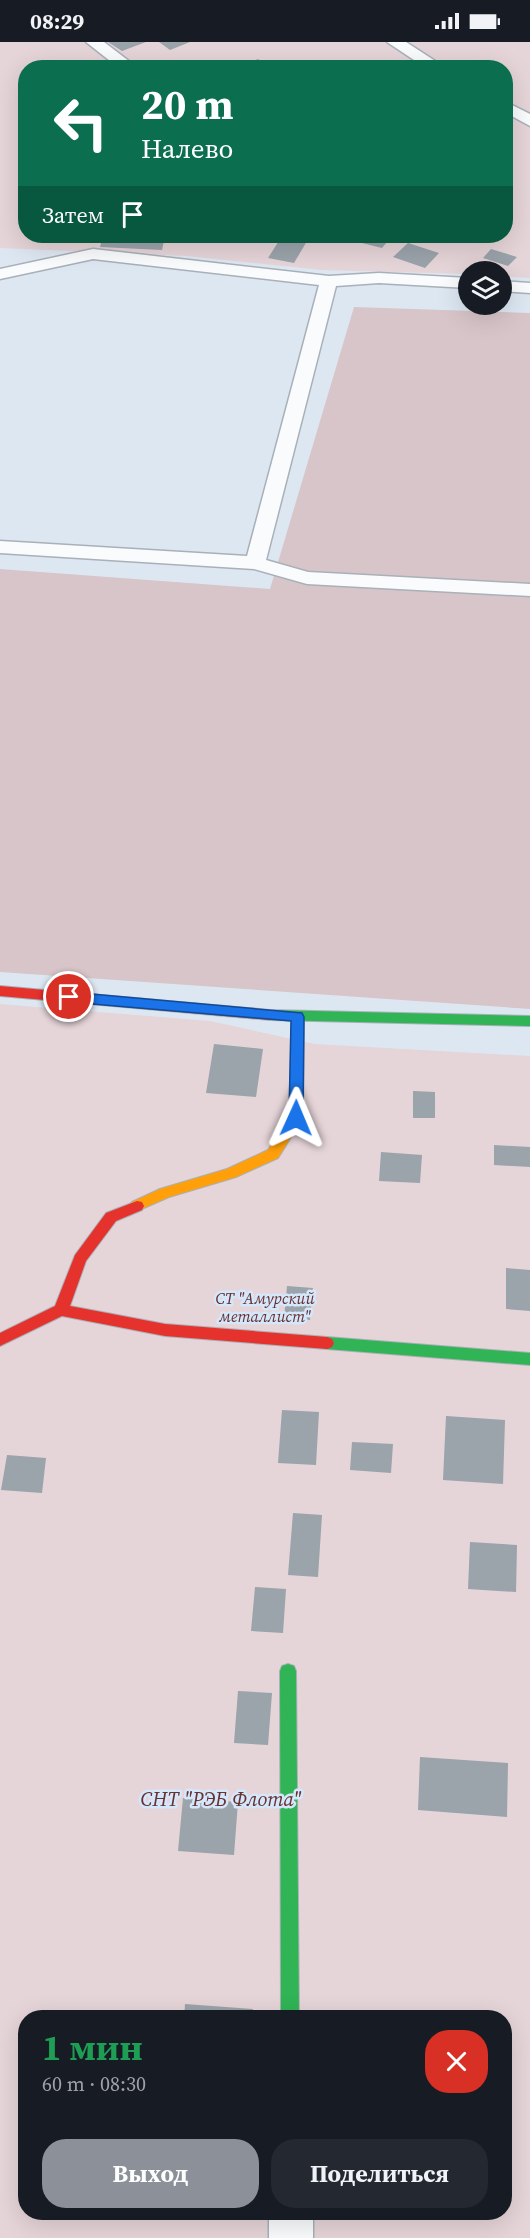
<!DOCTYPE html>
<html lang="ru">
<meta charset="utf-8">
<style>
:root{--surface:#171b24;--page:#242831;--text:#f1f3f6;--muted:#9ea1a6;--accent:#8c9099}
body{margin:0;font-family:"Source Serif 4",serif;background:var(--page);color:var(--text);height:100vh;display:flex;flex-direction:column;font-size:22px;white-space:nowrap}
*{box-sizing:border-box;margin:0}
p{font-size:20px;color:var(--muted)}
.icon{flex:none;width:33px;height:33px;fill:none;stroke:currentColor;stroke-width:2;stroke-linecap:round;stroke-linejoin:round}
.map{position:relative;flex:1;overflow:hidden}
.drawer{position:absolute;left:18px;top:1968px;width:494px;height:210px;display:flex;flex-direction:column;background:var(--surface);border-radius:24px;box-shadow:0 6px 24px #0002}
.drawer>*{flex:none}
.guide{position:absolute;left:18px;top:18px;width:495px;height:183px;border-radius:24px;box-shadow:0 6px 24px #0002;background:#0b6e4f;color:#fff;overflow:hidden}
.fabs{position:absolute;left:458px;top:219px;display:grid;gap:12px}
.fabs a{display:grid;place-items:center;width:54px;height:54px;border-radius:50%;background:var(--surface);box-shadow:0 6px 24px #0002;font-size:30px}
.pin{position:absolute;display:grid;place-items:center;width:51px;height:51px;color:#fff;margin:-26px;border:3px solid #fff;border-radius:50%;box-shadow:0 2px 6px #0007}
.me{position:absolute;width:66px;margin:-33px;rotate:1deg;stroke-linejoin:round;filter:drop-shadow(0 0 4px #0008)}
.turn{display:flex;align-items:center;gap:21px;height:126px;padding:0 24px;font-size:27px}
.turn .icon{width:78px;height:78px;stroke-width:2.5}
.turn b{display:block;font-size:42px;line-height:51px}
.then{display:flex;align-items:center;height:57px;padding:0 24px;background:#0003;gap:12px;font-size:22px}
.round{display:grid;place-items:center;flex:none;width:63px;height:63px;border-radius:24px;background:var(--page)}
.summary{display:flex;align-items:center;justify-content:space-between;height:102px;padding:0 24px}
h1{font-size:36px;font-weight:700;line-height:45px;color:#1e9e55}
.primary-button{display:flex;gap:12px;margin-top:auto;padding:12px 24px}
.primary-button a{flex:1;height:69px;border-radius:24px;background:var(--accent);color:#fff;font-size:24px;font-weight:700;line-height:69px;text-align:center}
.primary-button a+a{background:var(--page);color:var(--text)}
.status{display:flex;justify-content:space-between;align-items:center;height:42px;padding:0 30px;background:var(--surface);direction:ltr}
.status svg{height:16px;fill:currentColor}
.map>svg:first-child{display:block}
</style>
<div class="status"><b>08:29</b><svg viewBox="0 0 49 12"><path d="M0 12V9h3v3zM5 12V6h3v6zM10 12V3h3v9zM15 12V0h3v12zM26 1h20v11H26zM47 4h2v5h-2z"/></svg></div>
<div class="map">
<svg width="530" height="2196" viewBox="0 0 530 2196">
<rect width="100%" height="100%" fill="#dde7f2"/>
<path fill="#e5d4d8" fill-rule="evenodd" d="M 0,0 L 530,0 L 530,236 L 501,234 L 501,230 L 468,230 L 468,232 L 322,228 L 186,214 L 0,206 ZM 26,26 L 506,26 L 506,194 L 26,194 Z
M 0,962 L 210,979 L 315,1002 L 530,1014 L 530,2196 L 0,2196 ZM 26,1976 L 504,1976 L 504,2170 L 26,2170 Z"/>
<path fill="#d8c5c9" d="M 354,265 L 530,271 L 530,967 L 0,930 L 0,527 L 270,547 Z"/>
<path fill="#9ba3ab" d="M 108,0 L 146,0 L 122,9 Z
M 159,0 L 190,0 L 170,8 Z
M 258,17 L 267,23 L 260,26 L 237,26 Z
M 38,194 L 77,194 L 75,200 L 37,198 Z
M 103,194 L 165,194 L 162,208 L 100,205 Z
M 282,194 L 310,194 L 294,221 L 268,216 Z
M 348,194 L 392,194 L 382,206 L 346,197 Z
M 408,201 L 439,211 L 425,226 L 393,215 Z
M 491,207 L 517,215 L 508,224 L 483,216 Z
M 214,1002 L 263,1007 L 256,1055 L 206,1051 Z
M 413,1049 L 435,1050 L 435,1076 L 413,1076 Z
M 494,1103 L 530,1105 L 530,1125 L 494,1123 Z
M 381,1110 L 422,1113 L 420,1141 L 379,1139 Z
M 506,1226 L 530,1228 L 530,1269 L 506,1267 Z
M 287,1244 L 313,1246 L 310,1278 L 284,1276 Z
M 282,1368 L 319,1370 L 316,1423 L 278,1421 Z
M 446,1374 L 505,1378 L 503,1442 L 443,1438 Z
M 352,1400 L 393,1402 L 391,1431 L 350,1428 Z
M 7,1413 L 46,1416 L 42,1451 L 1,1448 Z
M 293,1471 L 322,1473 L 318,1535 L 288,1533 Z
M 470,1500 L 517,1503 L 516,1550 L 468,1547 Z
M 255,1545 L 286,1547 L 283,1591 L 251,1589 Z
M 238,1649 L 272,1651 L 268,1703 L 234,1701 Z
M 420,1715 L 508,1721 L 507,1775 L 418,1768 Z
M 183,1756 L 238,1760 L 234,1813 L 178,1809 Z
M 185,1962 L 253,1967 L 252,1976 L 184,1976 Z
M 24,2108 L 26,2108 L 26,2155 L 18,2154 Z"/>
<g fill="none" stroke-linecap="round" stroke-linejoin="round">
<defs>
<path id="lane" d="M 86,0 L 104,0 L 138,26 L 119,26 Z
M 387,0 L 406,0 L 446,26 L 426,26 Z
M 506,60 L 530,72 L 530,84 L 506,71 Z
M 93,207 L 329,234 L 379,231 L 468,236 L 468,246 L 379,241 L 336,244 L 266,518 L 308,530 L 530,542 L 530,554 L 307,542 L 254,527 L 0,511 L 0,499 L 247,514 L 319,243 L 93,217 L 0,237 L 0,227 Z
M 501,239 L 530,241 L 530,251 L 501,249 Z"/>
<path id="street" d="M 269,2170 L 313,2170 L 313,2196 L 269,2196 Z"/>
<path id="fast" d="M 270,968 L 530,974 L 530,984 L 270,978 L 264,973 Z
M 327,1295 L 530,1311 L 530,1323 L 327,1307 L 322,1305 L 320,1301 L 322,1297 Z
M 288,1622 L 294,1624 L 296,1629 L 299,1976 L 281,1976 L 280,1629 L 282,1624 Z"/>
<path id="slow" d="M 298,970 L 304,975 L 303,1076 L 278,1116 L 236,1135 L 169,1155 L 137,1169 L 132,1168 L 130,1164 L 132,1160 L 160,1147 L 227,1127 L 268,1108 L 289,1075 L 292,975 Z"/>
<path id="jam" d="M 0,944 L 270,968 L 276,973 L 270,978 L 0,954 Z
M 137,1159 L 142,1160 L 144,1164 L 142,1168 L 116,1179 L 86,1219 L 70,1264 L 165,1282 L 327,1295 L 332,1297 L 334,1301 L 332,1305 L 327,1307 L 165,1294 L 62,1274 L 0,1304 L 0,1291 L 55,1264 L 75,1213 L 106,1171 Z"/>
</defs>
<use href="#lane" stroke="#a9b0b8" stroke-width="3"/>
<use href="#street" stroke="#a9b0b8" stroke-width="3"/>
<use href="#fast" stroke="#a9b0b8" stroke-width="2"/>
<use href="#slow" stroke="#a9b0b8" stroke-width="2"/>
<use href="#jam" stroke="#a9b0b8" stroke-width="2"/>
<use href="#lane" fill="#fafbfd" fill-rule="evenodd"/>
<use href="#street" fill="#fafbfd" fill-rule="evenodd"/>
<use href="#fast" fill="#30b455" fill-rule="evenodd"/>
<use href="#slow" fill="#ff9f0a" fill-rule="evenodd"/>
<use href="#jam" fill="#e5322d" fill-rule="evenodd"/>
</g>
<path fill="#1a73e8" stroke="#114b97" stroke-width="1.5" d="M 69,950 L 302,971 L 304,975 L 303,1076 L 301,1080 L 291,1080 L 289,1076 L 291,979 L 69,960 L 62,955 Z"/>
<g text-anchor="middle" stroke-width="5" stroke-linejoin="round" paint-order="stroke">
<g font-size="16" font-style="italic" fill="#683131" stroke="#d5e7fa">
<text x="265" y="1262">СТ "Амурский<tspan x="265" dy="18">металлист"</tspan></text>
</g>
<g font-size="20" font-style="italic" fill="#683131" stroke="#d5e7fa">
<text x="221" y="1764">СНТ "РЭБ Флота"</text>
</g>
</g>
</svg>
<div class="fabs">
<a><svg class="icon" aria-label="layers" viewBox="0 0 24 24"><path d="M12 4l9 5-9 5-9-5zM3 14l9 5 9-5"/></svg></a>
</div>
<div class="pin" style="left:69px;top:955px;background:#d93025"><svg class="icon" aria-label="arrive" viewBox="0 0 24 24"><path d="M6 21V4h12l-3 4 3 4H6"/></svg></div>
<svg class="me" style="left:296px;top:1076px" viewBox="-20 -20 40 40"><path d="M0-17L14 15 0 8-14 15z" fill="#1a73e8" stroke="#fff" stroke-width="4"/></svg>
<div class="guide">
<div class="turn"><svg class="icon" aria-label="left" viewBox="0 0 24 24"><path d="M17 20v-9H6M10 6l-5 5 5 5"/></svg><div><b>20 m</b>Налево</div></div>
<div class="then">Затем<svg class="icon" aria-label="arrive" viewBox="0 0 24 24"><path d="M6 21V4h12l-3 4 3 4H6"/></svg></div>
</div>
<section class="drawer">
<div class="summary"><div><h1>1 мин</h1><p>60 m · 08:30</p></div><a class="round" style="background:#d93025;color:#fff"><svg class="icon" aria-label="close" viewBox="0 0 24 24"><path d="M6 6l12 12M18 6L6 18"/></svg></a></div>
<div class="primary-button"><a>Выход</a><a>Поделиться</a></div>
</section>
</div>
